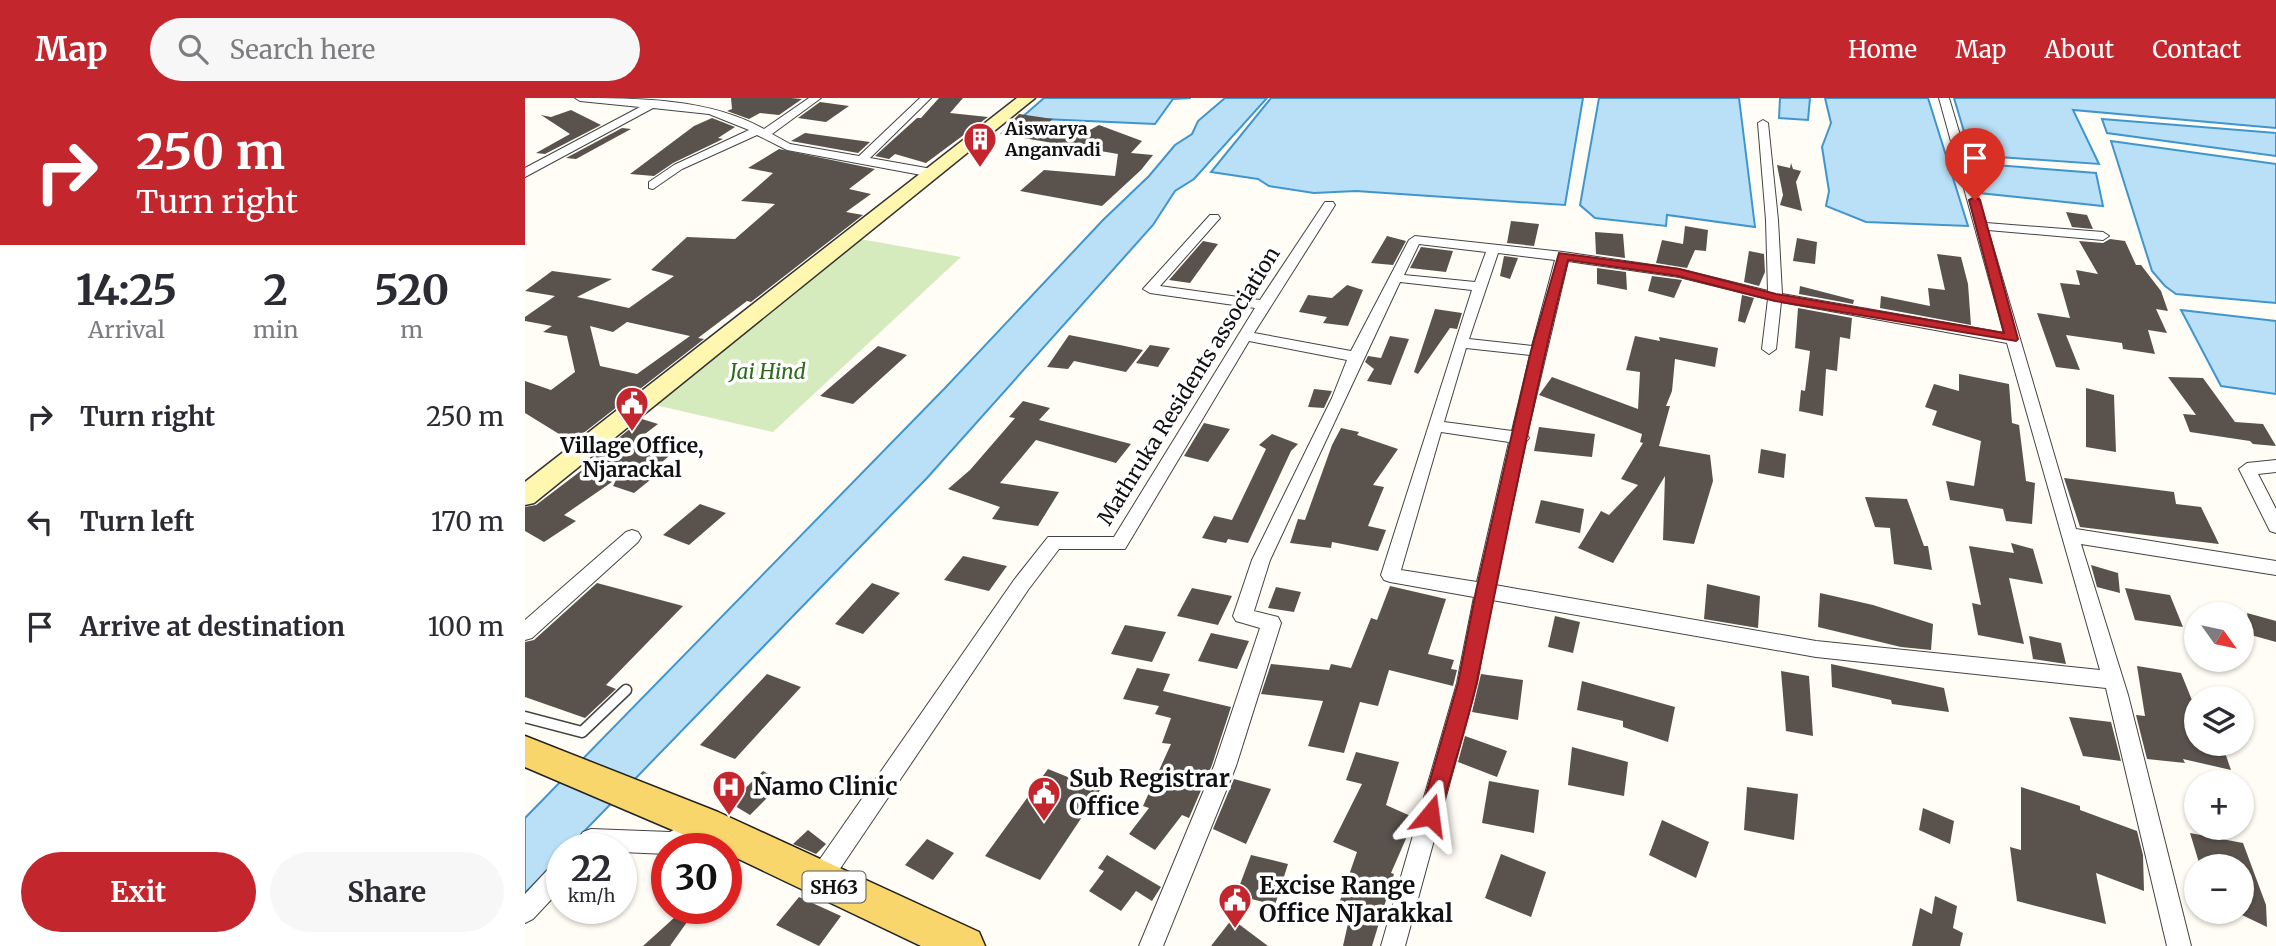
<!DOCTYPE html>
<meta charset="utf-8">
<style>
:root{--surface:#fff;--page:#f7f7f7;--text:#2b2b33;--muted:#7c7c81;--accent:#c4262e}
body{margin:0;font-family:Merriweather,serif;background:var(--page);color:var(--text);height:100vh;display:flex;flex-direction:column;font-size:26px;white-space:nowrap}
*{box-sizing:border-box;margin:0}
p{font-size:23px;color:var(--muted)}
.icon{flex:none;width:38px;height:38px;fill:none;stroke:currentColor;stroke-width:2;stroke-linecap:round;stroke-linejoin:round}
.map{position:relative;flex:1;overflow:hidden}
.panel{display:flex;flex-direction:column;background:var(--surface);width:525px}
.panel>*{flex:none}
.top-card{background:#c4262e;color:#fff;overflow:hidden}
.needle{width:46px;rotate:123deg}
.controls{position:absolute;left:1659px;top:504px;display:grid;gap:14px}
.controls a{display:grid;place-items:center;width:70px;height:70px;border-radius:50%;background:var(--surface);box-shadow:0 2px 5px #0004;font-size:35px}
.speed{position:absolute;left:21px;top:735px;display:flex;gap:14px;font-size:35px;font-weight:700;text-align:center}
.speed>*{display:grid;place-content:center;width:91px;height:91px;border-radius:50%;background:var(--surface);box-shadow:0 2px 5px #0004;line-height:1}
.speed small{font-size:18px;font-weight:400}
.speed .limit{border:10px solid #d22;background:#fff;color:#111}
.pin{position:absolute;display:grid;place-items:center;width:60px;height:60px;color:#fff;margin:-72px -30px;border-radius:50% 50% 50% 0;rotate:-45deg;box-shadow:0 0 7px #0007}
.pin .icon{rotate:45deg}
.me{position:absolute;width:77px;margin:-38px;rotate:16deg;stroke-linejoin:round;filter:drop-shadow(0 0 5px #0008)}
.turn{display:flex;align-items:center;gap:24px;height:147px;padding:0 21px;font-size:32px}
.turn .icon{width:91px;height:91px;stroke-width:2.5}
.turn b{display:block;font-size:49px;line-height:60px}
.eta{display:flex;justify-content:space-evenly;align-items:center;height:119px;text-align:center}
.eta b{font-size:42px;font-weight:700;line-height:49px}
.action{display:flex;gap:14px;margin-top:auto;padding:14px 21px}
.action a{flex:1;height:80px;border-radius:42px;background:var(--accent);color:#fff;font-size:28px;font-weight:700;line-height:80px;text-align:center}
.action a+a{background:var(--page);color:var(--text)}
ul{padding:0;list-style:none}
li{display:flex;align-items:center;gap:21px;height:105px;padding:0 21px}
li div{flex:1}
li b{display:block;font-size:26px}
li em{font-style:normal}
header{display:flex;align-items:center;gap:42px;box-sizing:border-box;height:98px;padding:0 35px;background:var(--accent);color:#fff}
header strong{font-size:33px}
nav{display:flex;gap:38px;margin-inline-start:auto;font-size:24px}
.search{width:490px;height:63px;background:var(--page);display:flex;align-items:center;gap:18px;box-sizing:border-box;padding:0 24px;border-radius:38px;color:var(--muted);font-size:26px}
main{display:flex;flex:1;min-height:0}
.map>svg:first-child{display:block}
</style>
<header>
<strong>Map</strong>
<div class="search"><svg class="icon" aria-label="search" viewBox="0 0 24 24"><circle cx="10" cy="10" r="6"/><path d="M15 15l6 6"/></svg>Search here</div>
<nav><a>Home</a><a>Map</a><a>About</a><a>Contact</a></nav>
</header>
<main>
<section class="panel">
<div class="top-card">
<div class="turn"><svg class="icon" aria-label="right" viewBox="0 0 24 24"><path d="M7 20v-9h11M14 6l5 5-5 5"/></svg><div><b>250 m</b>Turn right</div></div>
</div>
<div class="eta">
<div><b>14:25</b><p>Arrival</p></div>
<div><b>2</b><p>min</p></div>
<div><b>520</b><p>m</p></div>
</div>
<ul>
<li><svg class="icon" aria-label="right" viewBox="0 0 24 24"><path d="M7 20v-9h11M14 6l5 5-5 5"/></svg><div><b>Turn right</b></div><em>250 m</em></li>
<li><svg class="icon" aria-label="left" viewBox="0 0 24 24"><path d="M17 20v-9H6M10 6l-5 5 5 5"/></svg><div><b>Turn left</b></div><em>170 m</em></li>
<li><svg class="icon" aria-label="arrive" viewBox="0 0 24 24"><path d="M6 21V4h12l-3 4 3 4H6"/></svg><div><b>Arrive at destination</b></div><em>100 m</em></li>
</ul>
<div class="action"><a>Exit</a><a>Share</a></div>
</section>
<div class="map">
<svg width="1751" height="848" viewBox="0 0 1751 848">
<rect width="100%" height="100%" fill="#fffdf5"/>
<path fill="#d5ebbd" d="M 335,141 L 436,159 L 248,334 L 130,307 Z"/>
<path fill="#b9e0f7" stroke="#3f96cf" stroke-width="2" d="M 519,0 L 666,0 L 648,1 L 630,26 L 496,20 Z
M 700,0 L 742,0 L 669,81 L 650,93 L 628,127 L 402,380 L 42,751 L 37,751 L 37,757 L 0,795 L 0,720 L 420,290 L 578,122 L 624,78 L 650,47 L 667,36 L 673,23 Z
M 746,0 L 1058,0 L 1040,107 L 831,93 L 789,95 L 744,88 L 733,81 L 686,74 Z
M 1074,0 L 1214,0 L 1230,129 L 1142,117 L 1141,128 L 1070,120 L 1055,107 Z
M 1255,0 L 1285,0 L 1283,22 L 1254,20 Z
M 1300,0 L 1403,0 L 1443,128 L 1341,124 L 1301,108 L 1304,93 L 1297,49 L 1306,25 Z
M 1429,0 L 1751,0 L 1751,30 L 1548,12 L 1574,66 L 1446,57 Z
M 1577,21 L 1751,35 L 1751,58 L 1582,35 Z
M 1586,43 L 1751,66 L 1751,205 L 1651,196 L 1640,188 L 1627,173 Z
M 1444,65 L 1571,75 L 1578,108 L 1454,95 Z
M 1656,212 L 1751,223 L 1751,296 L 1696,288 Z"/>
<path fill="#5a524d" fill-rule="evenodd" d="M 206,0 L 266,0 L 277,1 L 254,17 L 235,15 L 224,21 L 202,13 L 207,11 Z
M 414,0 L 438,0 L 425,15 L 463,19 L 401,65 L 370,56 L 364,61 L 350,58 L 392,20 L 396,20 Z
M 295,4 L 324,8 L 301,24 L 273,20 Z
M 46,12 L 76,27 L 20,56 L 11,55 L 45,36 L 16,17 L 26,19 Z
M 494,16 L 528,21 L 523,25 L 563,33 L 574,27 L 617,43 L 606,55 L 628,57 L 616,72 L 577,108 L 495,93 L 519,72 L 590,78 L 593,56 L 475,36 Z
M 187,20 L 210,29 L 193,40 L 198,41 L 148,65 L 129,78 L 105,76 L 169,28 Z
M 97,30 L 106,31 L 51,61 L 41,60 Z
M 280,35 L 345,44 L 333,55 L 266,43 Z
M 254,51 L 350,71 L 324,91 L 346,96 L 321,114 L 338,117 L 226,204 L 222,203 L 173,240 L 179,241 L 47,344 L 0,315 L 0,283 L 26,292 L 50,274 L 42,238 L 18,234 L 27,228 L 0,223 L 0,219 L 30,198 L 0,193 L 27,173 L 87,181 L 52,199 L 104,210 L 149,178 L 126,172 L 162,139 L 210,141 L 250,106 L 216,103 L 248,75 L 223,70 ZM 102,224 L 165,238 L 112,276 L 75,268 L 65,228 L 88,234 Z
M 1266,65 L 1268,71 L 1276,73 L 1271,84 L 1277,113 L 1255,107 L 1258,97 L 1252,67 L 1265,70 Z
M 1541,114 L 1562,117 L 1568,131 L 1547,129 Z
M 986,123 L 1014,126 L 1009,148 L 982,145 Z
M 1160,128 L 1183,132 L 1181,153 L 1170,152 L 1162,170 L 1131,165 L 1137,142 L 1158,146 Z
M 1070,134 L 1098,136 L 1100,160 L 1071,156 Z
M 862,138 L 881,143 L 868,167 L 846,165 Z
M 1272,140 L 1292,144 L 1290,166 L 1268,163 Z
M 1585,141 L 1600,143 L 1611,167 L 1616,167 L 1636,193 L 1643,213 L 1631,211 L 1642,235 L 1623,232 L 1630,256 L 1598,251 L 1597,245 L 1541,237 L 1555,272 L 1531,269 L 1512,215 L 1545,220 L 1535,185 L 1555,187 L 1551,172 L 1573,176 L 1554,143 L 1578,145 Z
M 678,143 L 693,146 L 665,185 L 644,182 Z
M 896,149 L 928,153 L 921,174 L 885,170 Z
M 1224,153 L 1239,156 L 1240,174 L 1234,188 L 1219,184 Z
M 1412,156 L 1436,159 L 1443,186 L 1446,227 L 1355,210 L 1356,198 L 1405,208 L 1403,190 L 1420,192 Z
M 979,158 L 993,160 L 985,181 L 975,178 Z
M 1072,170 L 1101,174 L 1102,192 L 1072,186 Z
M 1127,178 L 1157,182 L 1149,200 L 1123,193 Z
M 822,187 L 838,192 L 823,228 L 798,225 L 802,219 L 774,214 L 783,197 L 807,200 Z
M 1275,188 L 1329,202 L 1328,206 L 1274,196 Z
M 1217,197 L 1229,200 L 1220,225 L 1213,223 Z
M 1273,210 L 1327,220 L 1325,241 L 1315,239 L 1312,273 L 1301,271 L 1298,318 L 1274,313 L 1276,292 L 1280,293 L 1285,253 L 1270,250 Z
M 910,211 L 937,215 L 932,231 L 925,230 L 893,276 L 889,274 Z
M 544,237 L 595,247 L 618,252 L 601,274 L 549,263 L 543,271 L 522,269 Z
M 865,238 L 884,241 L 866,287 L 842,283 L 849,271 L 840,264 L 843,258 L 856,260 Z
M 1110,238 L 1135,243 L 1134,239 L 1193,250 L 1190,269 L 1150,261 L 1147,293 L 1141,308 L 1145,308 L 1134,348 L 1185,357 L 1188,383 L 1169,446 L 1138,442 L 1140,378 L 1088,465 L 1053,450 L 1076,413 L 1084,417 L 1113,387 L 1096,381 L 1118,345 L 1115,344 L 1117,336 L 1014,297 L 1027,279 L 1113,311 L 1115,274 L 1101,272 Z
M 625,247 L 645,250 L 633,269 L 611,265 Z
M 353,248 L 382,257 L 328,306 L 295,298 Z
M 1434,276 L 1484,286 L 1487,325 L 1494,327 L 1501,383 L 1510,385 L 1507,426 L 1481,423 L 1478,411 L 1425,402 L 1421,383 L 1449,388 L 1456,343 L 1407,327 L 1412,313 L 1400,309 L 1409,286 L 1434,293 Z
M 1643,279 L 1678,280 L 1710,324 L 1738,326 L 1751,348 L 1728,346 L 1725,343 L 1665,334 L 1658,316 L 1671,317 Z
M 1561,290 L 1589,297 L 1591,354 L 1561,349 Z
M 789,291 L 807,293 L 799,310 L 783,309 Z
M 498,303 L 525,310 L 514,322 L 606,346 L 591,365 L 511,342 L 475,385 L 534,394 L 513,428 L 467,421 L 475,409 L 423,391 L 445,372 L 490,320 L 484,319 Z
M 117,321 L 133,326 L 112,342 L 151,352 L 123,376 L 130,378 L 109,395 L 88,388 L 95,374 L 70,359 Z
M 679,325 L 705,331 L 683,364 L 659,358 Z
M 1014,329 L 1070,336 L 1067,359 L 1009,353 Z
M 816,330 L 834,334 L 832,337 L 873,351 L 848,387 L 859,389 L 843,428 L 861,432 L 853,453 L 807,444 L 806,450 L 765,445 L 773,421 L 780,422 L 807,347 Z
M 747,336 L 773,346 L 766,353 L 723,445 L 703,441 L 701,445 L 677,440 L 689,418 L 707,422 L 741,351 L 734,347 Z
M 1236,351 L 1261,356 L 1259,380 L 1233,375 Z
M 57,372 L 87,384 L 39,417 L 51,423 L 19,444 L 0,433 L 0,409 L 11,407 Z
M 1539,380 L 1649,394 L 1651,406 L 1676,409 L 1694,446 L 1555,429 Z
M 1340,399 L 1382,401 L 1399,448 L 1403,448 L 1407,472 L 1369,466 L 1365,430 L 1350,429 Z
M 1016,402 L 1059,411 L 1055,435 L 1010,425 Z
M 175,406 L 201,415 L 164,447 L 138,437 Z
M 1486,445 L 1508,451 L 1518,486 L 1484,480 L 1499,546 L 1453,537 L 1447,505 L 1456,507 L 1444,448 L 1489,455 Z
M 438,458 L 482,468 L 464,493 L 419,482 Z
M 1566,467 L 1593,475 L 1595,495 L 1572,489 Z
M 72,485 L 158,508 L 81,587 L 91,591 L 60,620 L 0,599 L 0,544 L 9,542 Z
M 347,485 L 375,495 L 338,536 L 310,526 Z
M 1182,486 L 1235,498 L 1233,530 L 1179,521 Z
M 865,488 L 921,501 L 903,556 L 929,562 L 926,571 L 932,572 L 928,588 L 864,572 L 853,608 L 835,604 L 819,655 L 783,648 L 798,603 L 736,596 L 746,566 L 804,572 L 806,566 L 826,570 L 846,520 L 852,522 Z
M 751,489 L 776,494 L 769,514 L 743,510 Z
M 667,490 L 707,498 L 693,527 L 652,518 Z
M 1600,490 L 1645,497 L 1658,529 L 1610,522 Z
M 1295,495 L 1348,507 L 1408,526 L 1406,552 L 1376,549 L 1293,529 Z
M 1722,515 L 1751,523 L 1751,544 L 1726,537 Z
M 1030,518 L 1055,524 L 1048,555 L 1023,549 Z
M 600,527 L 641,534 L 627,564 L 586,556 Z
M 686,535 L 724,543 L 712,571 L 673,563 Z
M 1504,538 L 1536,545 L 1541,566 L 1508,561 Z
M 1306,566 L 1419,590 L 1424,614 L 1367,606 L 1366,602 L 1307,589 Z
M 1612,568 L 1656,575 L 1671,612 L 1671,646 L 1697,646 L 1706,672 L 1658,661 L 1660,665 L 1622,661 L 1611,617 L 1620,618 Z
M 612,570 L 645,576 L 638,593 L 706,609 L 687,667 L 664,720 L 657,717 L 630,752 L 604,736 L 624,710 L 618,708 L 646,646 L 637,645 L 646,620 L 630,616 L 634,608 L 598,601 Z
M 1256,573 L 1284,578 L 1288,638 L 1261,633 Z
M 242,576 L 276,589 L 210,661 L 175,647 Z
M 956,576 L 998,582 L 993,622 L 947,614 Z
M 1057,583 L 1150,609 L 1143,644 L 1098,629 L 1098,623 L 1052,612 Z
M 1544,619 L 1586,624 L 1596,663 L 1558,658 Z
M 940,638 L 982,653 L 972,679 L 933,664 Z
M 1047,649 L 1103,664 L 1099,698 L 1043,687 Z
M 831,654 L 874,664 L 861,707 L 890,720 L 866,775 L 869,776 L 847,848 L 818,848 L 824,821 L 810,817 L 832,754 L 808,744 L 837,686 L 821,682 Z
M 523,671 L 575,692 L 515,782 L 460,758 Z
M 238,673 L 258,684 L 225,717 L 205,705 Z
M 709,681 L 746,691 L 721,746 L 688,731 Z
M 964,683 L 1014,692 L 1009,735 L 957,725 Z
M 1222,689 L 1273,696 L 1269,742 L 1219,732 Z
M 1496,689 L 1555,708 L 1555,712 L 1612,733 L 1618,757 L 1619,793 L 1571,775 L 1581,826 L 1492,803 L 1485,749 L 1496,752 Z
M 1398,710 L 1429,723 L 1425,746 L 1394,732 Z
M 1137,722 L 1184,744 L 1171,780 L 1124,757 Z
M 283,732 L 301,746 L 291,756 L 268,746 Z
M 1665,735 L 1718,745 L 1741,807 L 1742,829 L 1717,817 L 1717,768 L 1675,768 Z
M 402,741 L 429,755 L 408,782 L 380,767 Z
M 976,756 L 1021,774 L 1006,819 L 960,800 Z
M 582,757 L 636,789 L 627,803 L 611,793 L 596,813 L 564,793 L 579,773 L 573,770 Z
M 726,757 L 763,766 L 750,807 L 711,797 Z
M 1410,798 L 1432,808 L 1428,830 L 1438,835 L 1435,848 L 1387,848 L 1395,810 L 1407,816 Z
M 274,799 L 316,818 L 294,848 L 251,827 Z
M 160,810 L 172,810 L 145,848 L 118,848 Z
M 707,821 L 743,848 L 686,848 Z"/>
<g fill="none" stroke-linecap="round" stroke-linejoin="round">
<defs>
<path id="service" d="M 0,619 L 57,634 L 101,592"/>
<path id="minor" d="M 50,0 C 112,0 184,0 239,31 L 284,0 L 296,0 L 247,36 L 265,46 L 334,58 L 395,0 L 406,0 L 345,60 L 407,71 L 413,75 L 407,79 L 262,52 L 232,37 L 157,71 L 128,91 L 124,90 L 124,84 L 149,67 L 224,32 L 184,16 L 128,10 L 0,79 L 0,70 L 115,9 L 55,3 Z
M 1414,0 L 1424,0 L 1461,125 L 1578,134 L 1584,138 L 1578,142 L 1463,132 L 1551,431 L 1751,463 L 1751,477 L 1556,446 L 1603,597 L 1666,848 L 1642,848 L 1581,590 L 1291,559 L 967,502 L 952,585 L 880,848 L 856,848 L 932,585 L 949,499 L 865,484 L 859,482 L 856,477 L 947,192 L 875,184 L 745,462 L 729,513 L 753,519 L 756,525 L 711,668 L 638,848 L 614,848 L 689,668 L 735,530 L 711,523 L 708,518 L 727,462 L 807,300 L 822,262 L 724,243 L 600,451 L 534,451 L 503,492 L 302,790 L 294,794 L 286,790 L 282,782 L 286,774 L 489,482 L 523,439 L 589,439 L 730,210 L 625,195 L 618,191 L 685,117 L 693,117 L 695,120 L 635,188 L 735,202 L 800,104 L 808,104 L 810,107 L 729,235 L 826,253 L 884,142 L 890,138 L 1038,154 L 1154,171 L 1243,193 L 1241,122 L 1233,25 L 1238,22 L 1243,25 L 1253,122 L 1257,196 L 1479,235 ZM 894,146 L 961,154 L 950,184 L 879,177 ZM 973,155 L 1030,162 L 1007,248 L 944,241 ZM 1043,163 L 1154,179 L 1243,201 L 1237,251 L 1244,256 L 1251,251 L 1256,204 L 1482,245 L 1575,572 L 1291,543 L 970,487 L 1001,344 L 1004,340 L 1002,337 ZM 941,250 L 1005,257 L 987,333 L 919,324 ZM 916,334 L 984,344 L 952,484 L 876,472 Z
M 1751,362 L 1751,374 L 1733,376 L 1751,411 L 1751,435 L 1745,433 L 1714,371 L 1722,365 Z
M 107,432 L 113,434 L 116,439 L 113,444 L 7,540 L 0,542 L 0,522 L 101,434 Z
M 180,715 L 188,718 L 191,726 C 184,743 159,751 142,751 L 142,756 L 96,754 L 96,751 L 46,751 L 58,734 L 66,731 L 145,734 Z
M 37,762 L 37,790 L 8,821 L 0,825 L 0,796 L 29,765 Z"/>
<path id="secondary" d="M 492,0 L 510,0 L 9,405 L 0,407 L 0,384 Z"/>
<path id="primary" d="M 0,638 L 193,714 L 454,834 L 460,848 L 396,848 L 201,755 L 201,751 L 192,751 L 0,669 Z"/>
</defs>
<use href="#service" stroke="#444" stroke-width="13"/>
<use href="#minor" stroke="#444" stroke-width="2"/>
<use href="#secondary" stroke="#333" stroke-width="3"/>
<use href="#primary" stroke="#222" stroke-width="3"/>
<use href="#service" stroke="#fff" stroke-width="10"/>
<use href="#minor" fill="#fff" fill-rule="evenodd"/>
<use href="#secondary" fill="#fff6b0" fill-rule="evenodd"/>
<use href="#primary" fill="#f9d66b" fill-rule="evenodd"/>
</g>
<path fill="#c4262e" stroke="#7f191e" stroke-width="2" d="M 1450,99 L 1455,102 L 1493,241 L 1491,243 L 1250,203 L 1153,178 L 1043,162 C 1007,302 981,442 952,583 C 942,628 927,672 915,717 L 912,723 L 905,726 L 898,723 L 895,717 L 933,585 L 951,493 L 1006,253 L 1034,155 L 1154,171 L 1251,196 L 1479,235 L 1444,102 Z"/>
<defs>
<symbol id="building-pin" viewBox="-11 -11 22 30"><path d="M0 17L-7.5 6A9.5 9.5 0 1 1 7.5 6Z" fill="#c4262e" stroke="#fff"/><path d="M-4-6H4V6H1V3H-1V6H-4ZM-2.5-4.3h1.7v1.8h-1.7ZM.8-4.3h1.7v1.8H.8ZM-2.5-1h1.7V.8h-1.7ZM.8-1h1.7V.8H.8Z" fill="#fff"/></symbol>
<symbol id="civic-pin" viewBox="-11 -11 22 30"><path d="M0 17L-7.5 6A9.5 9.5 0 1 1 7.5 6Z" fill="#c4262e" stroke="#fff"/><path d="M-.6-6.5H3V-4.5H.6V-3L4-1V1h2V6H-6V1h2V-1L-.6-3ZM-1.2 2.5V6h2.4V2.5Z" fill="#fff"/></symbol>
<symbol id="hospital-pin" viewBox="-11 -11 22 30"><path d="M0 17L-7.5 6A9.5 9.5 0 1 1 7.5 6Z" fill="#c4262e" stroke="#fff"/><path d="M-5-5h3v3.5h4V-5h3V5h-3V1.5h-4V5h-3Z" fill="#fff"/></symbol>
</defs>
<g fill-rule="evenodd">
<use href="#building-pin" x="436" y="22" width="38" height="52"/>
<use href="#civic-pin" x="88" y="286" width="38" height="52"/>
<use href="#hospital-pin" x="185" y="670" width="38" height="52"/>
<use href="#civic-pin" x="500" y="676" width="38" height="52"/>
<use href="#civic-pin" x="691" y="783" width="38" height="52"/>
</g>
<g text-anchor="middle" stroke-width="7" stroke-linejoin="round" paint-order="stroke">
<g font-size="18" font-weight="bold" fill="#111" stroke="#fff" text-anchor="start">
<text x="480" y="37">Aiswarya<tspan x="480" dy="21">Anganvadi</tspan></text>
</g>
<rect fill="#fff" stroke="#585858" stroke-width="2" x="277.5" y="773.5" width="63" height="31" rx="5"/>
<g font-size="19" font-weight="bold" fill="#111">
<text x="309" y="796">SH63</text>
</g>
<g font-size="21" font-style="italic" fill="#2f6b1f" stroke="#fff">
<text x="243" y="281">Jai Hind</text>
</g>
<g font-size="21" fill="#111" stroke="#fff">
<text transform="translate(664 288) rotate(-58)" y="7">Mathruka Residents association</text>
</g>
<g font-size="21" font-weight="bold" fill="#111" stroke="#fff">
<text x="107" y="355">Village Office,<tspan x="107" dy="24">Njarackal</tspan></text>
</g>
<g font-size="24" font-weight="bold" fill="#111" stroke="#fff" text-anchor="start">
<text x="544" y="689">Sub Registrar<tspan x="544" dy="28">Office</tspan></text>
<text x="228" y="697">Namo Clinic</text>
<text x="734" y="796">Excise Range<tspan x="734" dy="28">Office NJarakkal</tspan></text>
</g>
</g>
</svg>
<div class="controls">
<a><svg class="needle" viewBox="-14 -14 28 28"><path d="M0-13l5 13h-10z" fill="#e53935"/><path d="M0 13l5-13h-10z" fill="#7c7c81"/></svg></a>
<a><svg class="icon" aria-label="layers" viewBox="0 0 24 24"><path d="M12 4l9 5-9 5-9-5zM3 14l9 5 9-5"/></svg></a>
<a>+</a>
<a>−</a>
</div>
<div class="speed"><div>22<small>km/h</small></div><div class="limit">30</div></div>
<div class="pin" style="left:1450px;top:102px;background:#d93025"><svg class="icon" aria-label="arrive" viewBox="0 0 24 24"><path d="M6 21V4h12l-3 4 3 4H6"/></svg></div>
<svg class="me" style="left:905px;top:717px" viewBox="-20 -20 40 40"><path d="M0-17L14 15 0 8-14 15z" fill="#c4262e" stroke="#fff" stroke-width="4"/></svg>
</div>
</main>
